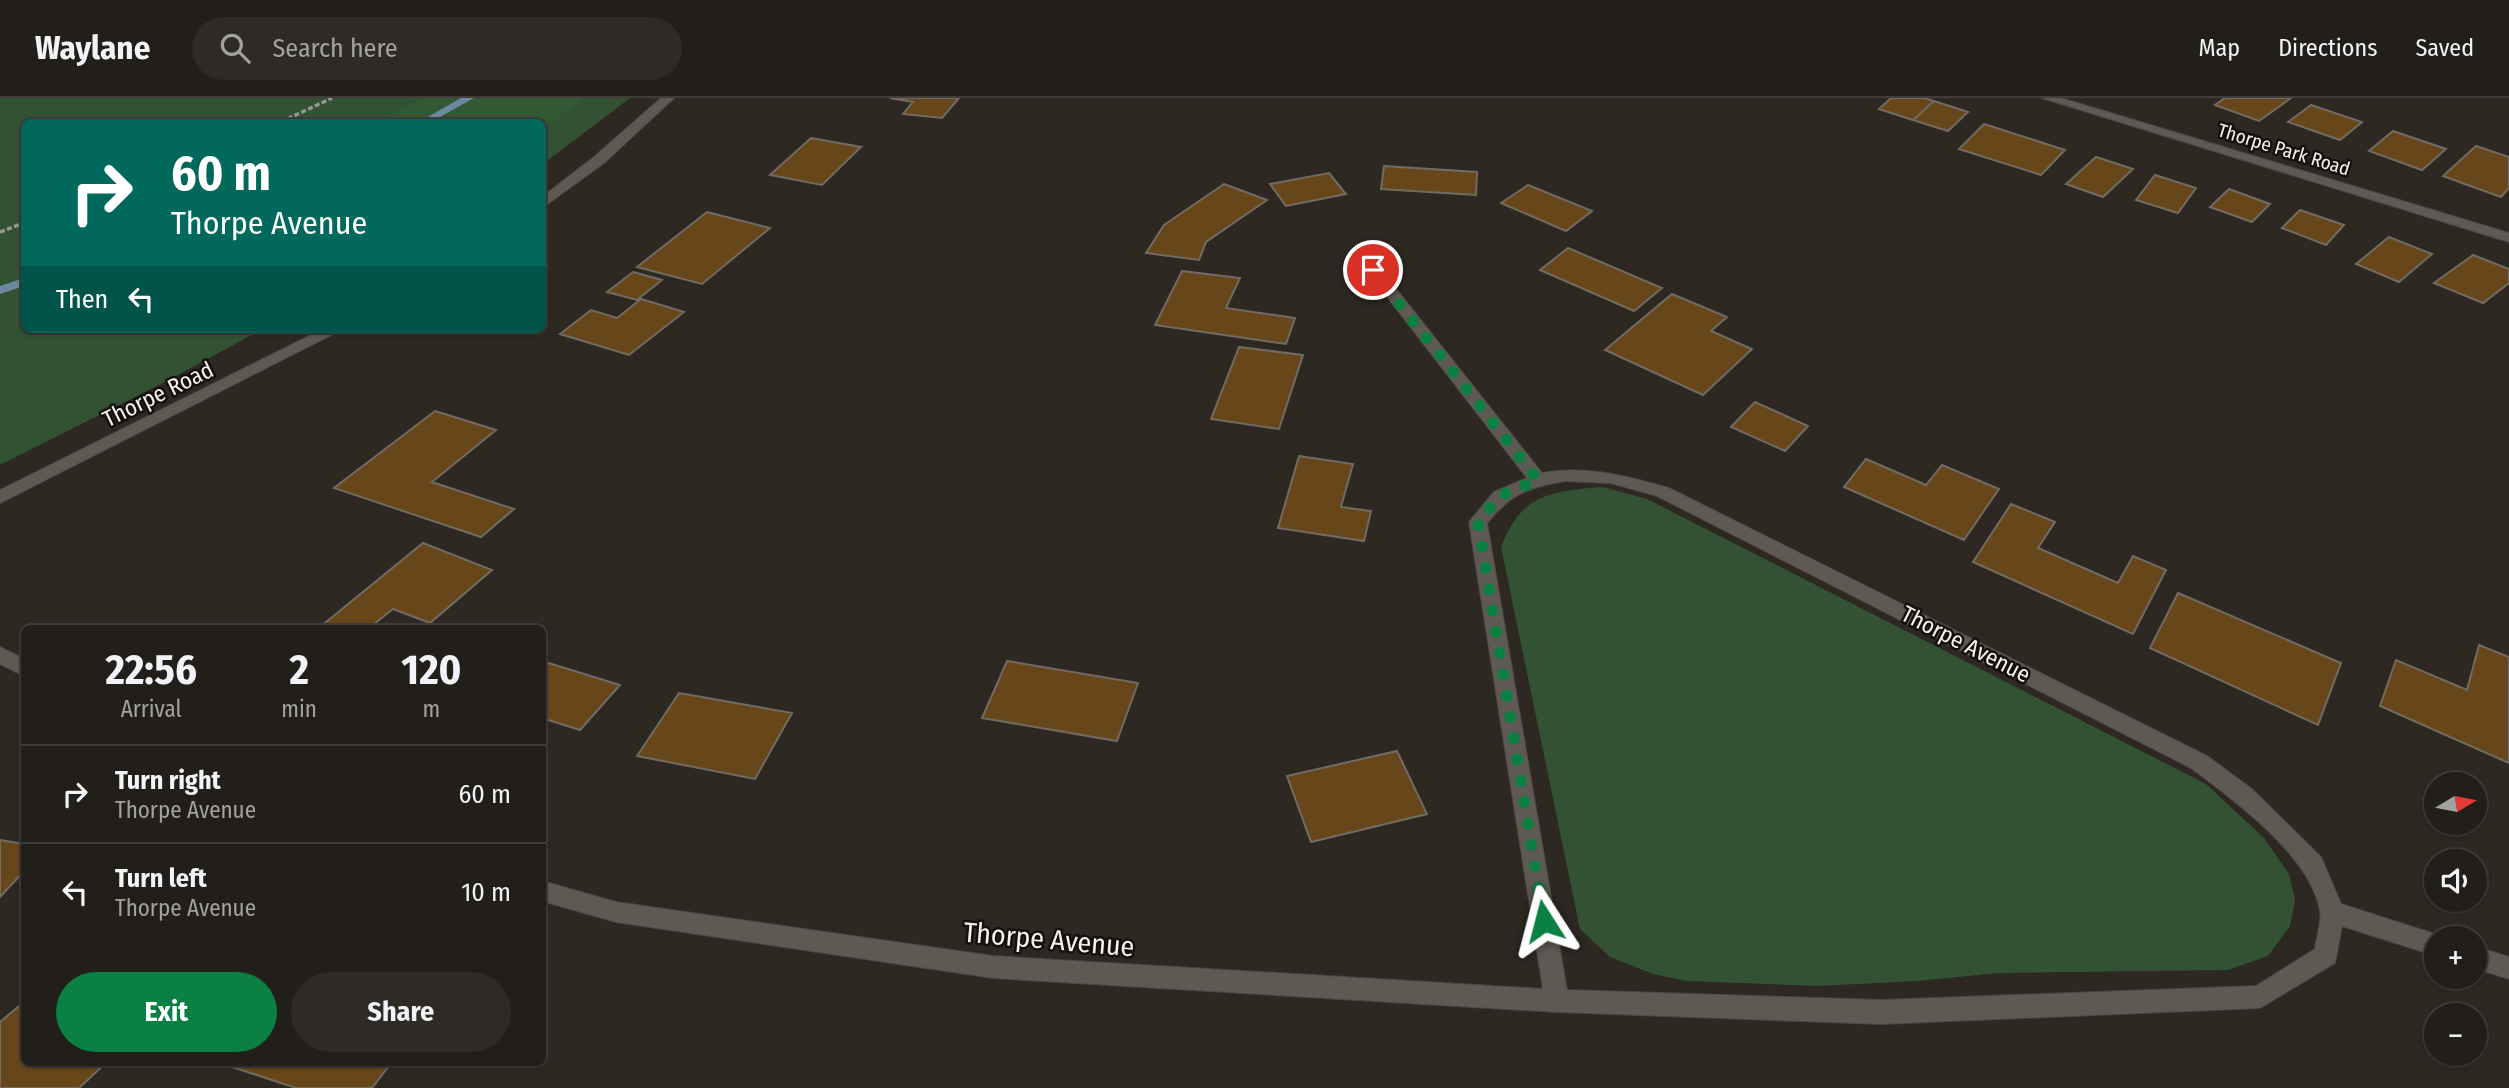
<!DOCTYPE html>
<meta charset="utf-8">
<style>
:root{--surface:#221e1a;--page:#2e2b27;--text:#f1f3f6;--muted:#a2a2a2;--line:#3f3c39;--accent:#0b8043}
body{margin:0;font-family:"Fira Sans Condensed",sans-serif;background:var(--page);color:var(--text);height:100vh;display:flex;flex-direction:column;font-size:26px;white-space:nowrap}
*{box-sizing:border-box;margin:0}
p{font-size:23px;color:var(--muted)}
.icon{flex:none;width:38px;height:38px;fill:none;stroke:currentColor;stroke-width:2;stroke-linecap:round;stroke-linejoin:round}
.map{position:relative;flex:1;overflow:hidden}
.details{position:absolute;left:21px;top:527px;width:525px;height:441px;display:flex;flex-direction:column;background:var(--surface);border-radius:10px;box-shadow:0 2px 5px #0004,0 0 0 2px var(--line)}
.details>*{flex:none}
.guide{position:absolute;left:21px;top:21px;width:525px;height:214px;border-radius:10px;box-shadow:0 2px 5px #0004,0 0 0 2px var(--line);background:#00695c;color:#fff;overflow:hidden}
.needle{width:46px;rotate:80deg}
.tools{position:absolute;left:2424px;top:674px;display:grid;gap:14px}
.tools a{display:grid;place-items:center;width:63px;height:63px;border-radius:50%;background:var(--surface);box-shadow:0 2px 5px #0004,0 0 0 2px var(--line);font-size:35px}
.pin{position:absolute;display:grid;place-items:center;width:60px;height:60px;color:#fff;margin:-30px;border:4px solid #fff;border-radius:50%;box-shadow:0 2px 7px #0007}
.me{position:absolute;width:77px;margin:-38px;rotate:351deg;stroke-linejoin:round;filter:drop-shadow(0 0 5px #0008)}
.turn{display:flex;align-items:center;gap:24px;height:147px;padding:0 35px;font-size:32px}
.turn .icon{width:91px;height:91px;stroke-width:2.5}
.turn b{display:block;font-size:49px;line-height:60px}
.then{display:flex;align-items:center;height:66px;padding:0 35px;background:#0003;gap:14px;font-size:26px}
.eta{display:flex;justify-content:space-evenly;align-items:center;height:119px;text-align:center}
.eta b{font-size:42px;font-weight:700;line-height:49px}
.action{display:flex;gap:14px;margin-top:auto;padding:14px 35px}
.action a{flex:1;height:80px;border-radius:42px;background:var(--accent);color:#fff;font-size:28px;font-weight:700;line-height:80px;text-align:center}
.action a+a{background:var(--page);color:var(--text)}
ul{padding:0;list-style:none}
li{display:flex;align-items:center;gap:21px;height:98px;padding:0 35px;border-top:2px solid var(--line)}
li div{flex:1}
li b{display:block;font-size:26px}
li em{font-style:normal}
header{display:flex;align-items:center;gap:42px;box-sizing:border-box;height:98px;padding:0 35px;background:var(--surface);border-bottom:2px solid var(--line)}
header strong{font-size:33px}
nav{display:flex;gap:38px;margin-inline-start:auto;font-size:24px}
.search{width:490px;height:63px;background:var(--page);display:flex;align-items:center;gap:18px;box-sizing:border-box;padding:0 24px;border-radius:38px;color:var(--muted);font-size:26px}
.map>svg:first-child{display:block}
</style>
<header>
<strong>Waylane</strong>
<div class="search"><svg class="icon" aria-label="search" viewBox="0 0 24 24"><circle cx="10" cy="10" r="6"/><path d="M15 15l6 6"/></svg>Search here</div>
<nav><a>Map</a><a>Directions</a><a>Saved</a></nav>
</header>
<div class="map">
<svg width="2509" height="990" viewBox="0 0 2509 990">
<rect width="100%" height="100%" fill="#2d2822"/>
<path fill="#335234" d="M 0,0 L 630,0 L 543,66 L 542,24 L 24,24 L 24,231 L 263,231 L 161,286 L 0,367 Z
M 1603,389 L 1647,401 L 2206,686 L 2264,740 L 2289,776 L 2295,802 L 2290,828 L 2268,858 L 2228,872 L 1998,875 L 1917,883 L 1817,888 L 1687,883 L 1653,876 L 1610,859 L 1580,831 L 1501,449 C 1521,396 1551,393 1603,389 Z"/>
<path fill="#325934" d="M 423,0 L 585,0 L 543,31 L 542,24 L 382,24 Z"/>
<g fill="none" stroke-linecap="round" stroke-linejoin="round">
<path fill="#6c88a0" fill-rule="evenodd" d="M 461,0 L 474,0 L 431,24 L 419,24 Z
M 24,180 L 24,188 L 0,196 L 0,188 Z"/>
</g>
<path fill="#674619" stroke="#716b64" stroke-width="2" d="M 890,0 L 959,0 L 942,20 L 903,16 L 913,4 Z
M 1891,0 L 1924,0 L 1934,3 L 1913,22 L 1879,11 Z
M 2225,0 L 2291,0 L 2259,23 L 2215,7 Z
M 1934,3 L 1968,14 L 1948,33 L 1913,22 Z
M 2311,7 L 2362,24 L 2340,42 L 2288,24 Z
M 1984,26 L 2065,52 L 2041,77 L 1959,51 Z
M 2393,33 L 2446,51 L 2422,72 L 2369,53 Z
M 811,40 L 861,49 L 822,87 L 770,77 Z
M 2476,48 L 2509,59 L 2509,90 L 2501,99 L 2443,78 Z
M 2096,59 L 2133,71 L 2103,99 L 2066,86 Z
M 1384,68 L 1477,74 L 1476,97 L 1381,91 Z
M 1329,75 L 1346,96 L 1286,108 L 1270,86 Z
M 2155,77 L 2196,90 L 2178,115 L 2136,102 Z
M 1224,86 L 1267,102 L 1206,144 L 1199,162 L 1146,155 L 1164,127 Z
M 1528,87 L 1592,113 L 1566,133 L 1501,105 Z
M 2229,91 L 2270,106 L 2252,124 L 2210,109 Z
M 2300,112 L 2344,127 L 2326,147 L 2282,130 Z
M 707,114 L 770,130 L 702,186 L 637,169 Z
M 2389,139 L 2432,156 L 2399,184 L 2356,166 Z
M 1568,150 L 1662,190 L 1634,213 L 1540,172 Z
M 2473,157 L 2509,171 L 2509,185 L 2483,205 L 2434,185 Z
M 1182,173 L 1240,180 L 1226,210 L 1295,220 L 1286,246 L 1155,227 Z
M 633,174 L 662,182 L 637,202 L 607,194 Z
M 1672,196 L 1727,219 L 1711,233 L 1752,251 L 1703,297 L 1605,252 Z
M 641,201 L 684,214 L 629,257 L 560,236 L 591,212 L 617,220 Z
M 1239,249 L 1303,257 L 1279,331 L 1211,321 Z
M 1755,304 L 1808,328 L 1785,353 L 1731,329 Z
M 435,313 L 496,332 L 432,384 L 514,411 L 481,439 L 334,390 Z
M 1299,358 L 1353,366 L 1341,409 L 1371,413 L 1364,443 L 1278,430 Z
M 1866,361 L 1926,387 L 1942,367 L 1999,391 L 1964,442 L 1844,389 Z
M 2011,406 L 2055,424 L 2038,450 L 2118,485 L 2133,458 L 2166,472 L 2133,536 L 1973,464 Z
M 423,445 L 492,472 L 430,525 L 393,511 L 369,530 L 320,529 Z
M 2178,495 L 2341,565 L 2318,627 L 2150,550 Z
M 2479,547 L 2509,559 L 2509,665 L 2380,608 L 2396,562 L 2467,592 Z
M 542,563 L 620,587 L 580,632 L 542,620 Z
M 1007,563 L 1138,585 L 1117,643 L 982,620 Z
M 679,595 L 792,615 L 755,681 L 637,658 Z
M 1397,653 L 1427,716 L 1311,744 L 1287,678 Z
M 0,742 L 24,746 L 24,773 L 0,799 Z
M 24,904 L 24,964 L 107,964 L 79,990 L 0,990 L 0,924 Z
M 217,964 L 392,964 L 372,990 L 296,990 Z"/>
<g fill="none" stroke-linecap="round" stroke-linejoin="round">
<defs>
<path id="minor" d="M 1373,167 L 1378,168 L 1542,375 C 1587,367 1626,378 1669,390 L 2207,658 L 2252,691 L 2321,759 L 2341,806 L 2444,839 L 2436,840 L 2436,858 L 2342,828 L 2335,865 L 2260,910 L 1882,926 L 1557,914 L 993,880 L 616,824 L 542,803 L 542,783 L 616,804 L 993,858 L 1543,891 L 1469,424 L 1494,394 L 1527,380 L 1368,174 L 1368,168 ZM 1565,383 L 1610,385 L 1657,398 L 2191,670 C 2234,702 2311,758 2320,813 C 2322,824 2316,840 2315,851 L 2256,888 L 1882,902 L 1567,892 L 1487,425 C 1512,395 1527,390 1565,383 Z
M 0,549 L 24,561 L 24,578 L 0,566 Z
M 2474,848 L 2509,859 L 2509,881 L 2474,870 Z"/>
<path id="tertiary" d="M 661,0 L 674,0 L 604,65 L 542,110 L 542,99 L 594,59 Z
M 2042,0 L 2061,0 L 2509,135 L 2509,144 Z
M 323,231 L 343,231 L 0,405 L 0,392 Z"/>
</defs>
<use href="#minor" stroke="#4b4642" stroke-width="2"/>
<use href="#tertiary" stroke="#4b4642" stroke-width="2"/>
<path stroke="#9a9691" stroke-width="3.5" stroke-dasharray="5 2.5" stroke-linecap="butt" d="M 281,24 L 332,0
M 0,134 L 24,125"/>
<use href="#minor" fill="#5e5952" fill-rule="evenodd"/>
<use href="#tertiary" fill="#5e5952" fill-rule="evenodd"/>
</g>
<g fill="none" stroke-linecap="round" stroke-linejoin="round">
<path stroke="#0b8043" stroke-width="12" stroke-dasharray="0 21.6" d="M 1373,172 L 1538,382 L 1500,398 L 1478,424 L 1544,823"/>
</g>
<g text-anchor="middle" stroke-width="5" stroke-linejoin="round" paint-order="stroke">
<g font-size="19" fill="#f6f2ef" stroke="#13110e">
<text transform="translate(2284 51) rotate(17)" y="7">Thorpe Park Road</text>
</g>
<g font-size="23" fill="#f6f2ef" stroke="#13110e">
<text transform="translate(158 296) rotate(-26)" y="8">Thorpe Road</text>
<text transform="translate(1966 546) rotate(27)" y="8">Thorpe Avenue</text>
</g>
<g font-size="28" fill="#f6f2ef" stroke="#13110e">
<text transform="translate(1049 841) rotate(5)" y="10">Thorpe Avenue</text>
</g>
</g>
</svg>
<div class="tools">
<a><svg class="needle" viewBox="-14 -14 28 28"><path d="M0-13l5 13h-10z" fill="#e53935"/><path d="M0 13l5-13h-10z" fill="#a2a2a2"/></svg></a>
<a><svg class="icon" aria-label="sound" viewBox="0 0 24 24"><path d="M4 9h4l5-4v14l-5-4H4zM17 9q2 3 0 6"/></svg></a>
<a>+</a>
<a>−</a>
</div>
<div class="pin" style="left:1373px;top:172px;background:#d93025"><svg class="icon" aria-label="arrive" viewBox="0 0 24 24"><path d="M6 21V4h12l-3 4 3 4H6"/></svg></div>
<svg class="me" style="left:1544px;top:823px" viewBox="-20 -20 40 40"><path d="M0-17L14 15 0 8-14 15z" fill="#0b8043" stroke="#fff" stroke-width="4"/></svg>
<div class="guide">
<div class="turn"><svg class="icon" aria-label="right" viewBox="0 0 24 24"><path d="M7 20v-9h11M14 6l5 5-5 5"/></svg><div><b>60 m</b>Thorpe Avenue</div></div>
<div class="then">Then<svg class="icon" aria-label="left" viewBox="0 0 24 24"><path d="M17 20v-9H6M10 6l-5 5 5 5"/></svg></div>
</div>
<section class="details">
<div class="eta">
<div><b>22:56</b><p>Arrival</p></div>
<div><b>2</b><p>min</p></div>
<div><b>120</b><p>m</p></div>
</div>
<ul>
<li><svg class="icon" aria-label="right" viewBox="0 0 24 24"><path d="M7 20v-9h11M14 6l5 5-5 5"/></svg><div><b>Turn right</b><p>Thorpe Avenue</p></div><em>60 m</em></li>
<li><svg class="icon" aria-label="left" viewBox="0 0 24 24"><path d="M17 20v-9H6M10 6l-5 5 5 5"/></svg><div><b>Turn left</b><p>Thorpe Avenue</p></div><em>10 m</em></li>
</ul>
<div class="action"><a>Exit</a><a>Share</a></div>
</section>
</div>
